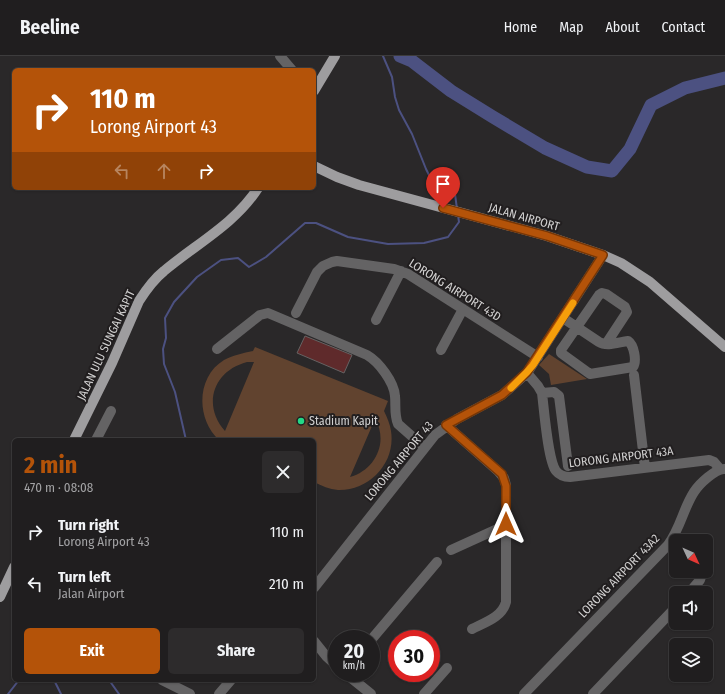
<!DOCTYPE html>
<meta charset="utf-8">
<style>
:root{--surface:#201e1f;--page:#2d2b2c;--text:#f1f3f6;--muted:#a2a2a4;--line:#3d3c3d;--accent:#b45309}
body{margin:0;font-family:"Fira Sans Condensed",sans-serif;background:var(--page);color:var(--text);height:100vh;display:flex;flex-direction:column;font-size:15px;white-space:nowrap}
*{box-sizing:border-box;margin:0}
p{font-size:13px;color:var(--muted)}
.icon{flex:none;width:22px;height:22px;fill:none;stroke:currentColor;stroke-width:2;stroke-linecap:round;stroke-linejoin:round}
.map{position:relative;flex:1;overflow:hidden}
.side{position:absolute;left:12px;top:382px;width:304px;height:244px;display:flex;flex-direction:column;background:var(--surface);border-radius:6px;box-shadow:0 1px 3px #0004,0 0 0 1px var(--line)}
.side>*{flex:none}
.top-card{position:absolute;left:12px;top:12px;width:304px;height:122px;border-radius:6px;box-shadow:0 1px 3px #0004,0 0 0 1px var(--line);background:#b45309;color:#fff;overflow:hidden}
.needle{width:26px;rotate:134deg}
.tools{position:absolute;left:669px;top:478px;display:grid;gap:8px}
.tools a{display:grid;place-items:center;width:44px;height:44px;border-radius:6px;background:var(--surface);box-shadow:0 1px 3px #0004,0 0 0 1px var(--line);font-size:20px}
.speed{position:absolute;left:328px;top:574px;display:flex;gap:8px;font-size:20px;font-weight:700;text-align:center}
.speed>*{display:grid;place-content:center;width:52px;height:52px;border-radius:50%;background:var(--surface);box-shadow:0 1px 3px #0004,0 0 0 1px var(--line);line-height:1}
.speed small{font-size:10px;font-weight:400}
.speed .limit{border:6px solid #d22;background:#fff;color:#111}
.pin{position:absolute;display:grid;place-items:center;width:34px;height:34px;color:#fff;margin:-41px -17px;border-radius:50% 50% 50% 0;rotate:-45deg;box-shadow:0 0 4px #0007}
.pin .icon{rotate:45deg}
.me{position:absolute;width:44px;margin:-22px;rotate:0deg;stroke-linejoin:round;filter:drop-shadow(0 0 3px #0008)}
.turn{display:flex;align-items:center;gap:14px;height:84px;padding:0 12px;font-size:18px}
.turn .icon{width:52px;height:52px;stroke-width:2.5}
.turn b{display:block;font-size:28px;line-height:34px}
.lanes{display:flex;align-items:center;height:38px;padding:0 12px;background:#0003;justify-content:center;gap:20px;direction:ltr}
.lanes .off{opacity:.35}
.round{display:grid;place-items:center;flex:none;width:42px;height:42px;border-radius:6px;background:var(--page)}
.overview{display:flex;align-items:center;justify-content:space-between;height:68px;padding:0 12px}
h1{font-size:24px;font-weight:700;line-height:30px;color:var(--accent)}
.cta{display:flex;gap:8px;margin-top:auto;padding:8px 12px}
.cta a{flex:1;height:46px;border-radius:6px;background:var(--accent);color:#fff;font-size:16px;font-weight:700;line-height:46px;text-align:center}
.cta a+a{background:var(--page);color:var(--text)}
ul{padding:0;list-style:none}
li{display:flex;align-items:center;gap:12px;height:52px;padding:0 12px}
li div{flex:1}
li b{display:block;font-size:15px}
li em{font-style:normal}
header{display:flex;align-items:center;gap:24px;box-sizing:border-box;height:56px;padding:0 20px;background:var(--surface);border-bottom:1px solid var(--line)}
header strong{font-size:19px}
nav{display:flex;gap:22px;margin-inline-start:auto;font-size:14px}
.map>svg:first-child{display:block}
</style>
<header>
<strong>Beeline</strong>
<nav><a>Home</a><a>Map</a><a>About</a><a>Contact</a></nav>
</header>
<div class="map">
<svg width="725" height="638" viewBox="0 0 725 638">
<rect width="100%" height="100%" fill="#2a2829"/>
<path fill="#61432f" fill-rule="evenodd" d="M 255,291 L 388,345 L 384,355 C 387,361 390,368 391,375 C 396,407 369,435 338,434 C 329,433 322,430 314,426 L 314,384 L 219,384 C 196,363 196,321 224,304 C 234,299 243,297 253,295 ZM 247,306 L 254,306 L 225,375 C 202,349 213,315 247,306 ZM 375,363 C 389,386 375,414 350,421 Z
M 549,298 L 587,323 L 551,329 L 549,318 L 539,309 Z"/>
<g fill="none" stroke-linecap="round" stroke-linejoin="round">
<path stroke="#4c5181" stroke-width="2" d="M 383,0 L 392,21 L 395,41 L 399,54 L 412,78 L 426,113 L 434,129 L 455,138 L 457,153
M 186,384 L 175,336 L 164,308 L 163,293 L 166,282 L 165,262 L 174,246 L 197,221 L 221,204 L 238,202 L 249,211 L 266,201 L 305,167 L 316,167 L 348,181 L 388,188 L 424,187 L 448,181 L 459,166 L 458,159
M 54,624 L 61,638
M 109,624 L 119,638
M 8,638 L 19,624"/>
<path stroke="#4c5181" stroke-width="13" d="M 400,0 L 412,5 L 451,35 L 493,61 L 545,92 L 587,111 L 612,115 L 630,93 L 651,49 L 685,32 L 725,22"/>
</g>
<path fill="#5f2a2b" stroke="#666262" d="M 305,280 L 352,299 L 344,317 L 297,297 Z"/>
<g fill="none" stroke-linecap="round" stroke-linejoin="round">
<path stroke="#646364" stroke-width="10" d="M 280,0 L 292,14
M 296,257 L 317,216 L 323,210 L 332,206 L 337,205 L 394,213 L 408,218 L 538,301
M 563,262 L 599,286 C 607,291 619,286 628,285 C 634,289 637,305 633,311 L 590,318 L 561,297 L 561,294 L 599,239 L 602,237 L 606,238 L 625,251 L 627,256 L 606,288
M 376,264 L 401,215
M 217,293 L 260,259 L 268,257 L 367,299 C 379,306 394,326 395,340 C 396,349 394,359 398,368 L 424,391
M 441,294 L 463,253
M 527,317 L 538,330 L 542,337 C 544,353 548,405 556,415 C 560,420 564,421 570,421 L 709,404 L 714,406 L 720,413
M 634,319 L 645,412
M 542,337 L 554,336 L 559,340 L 568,410
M 446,369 L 498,415 L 504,422 L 506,429 L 506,546 C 502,561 486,566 472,573
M 96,384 L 111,355
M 451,494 L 506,469
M 314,532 L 435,379 L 457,363 L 502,339 L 527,317 L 603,199
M 689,537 L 700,524 L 703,515
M 371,584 L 437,506
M 314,585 L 326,600 L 337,610
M 345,617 L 371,638
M 162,624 L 190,638
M 219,638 L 231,624
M 424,638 L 447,612
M 524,638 L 668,489 C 681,471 683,453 694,436 C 699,428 716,412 725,413
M 593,638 L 676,551"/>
<path stroke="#9e9d9f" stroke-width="10" d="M 314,35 L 335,0
M 314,110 L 337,121 L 359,129 L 547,180 L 603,199 L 621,207 L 650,226 L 725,291
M 74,384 L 112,307 L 139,245 C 146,234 154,223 164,215 C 196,188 235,168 258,132
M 0,541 L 14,511"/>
</g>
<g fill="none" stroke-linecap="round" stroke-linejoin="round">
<defs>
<path id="route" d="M 443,152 L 547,180 L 603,199 L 527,316 L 502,339 L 446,369 L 502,418 L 506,430 L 506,468"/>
</defs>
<use href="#route" stroke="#753606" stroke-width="10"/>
<use href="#route" stroke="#b45309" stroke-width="7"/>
<path stroke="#f59e0b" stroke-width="7" d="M 511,332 L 527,316 L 533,309 L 573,247"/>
</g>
<circle fill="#23d886" stroke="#211e1f" stroke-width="1.5" cx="301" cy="365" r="4"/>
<g text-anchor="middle" stroke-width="4" stroke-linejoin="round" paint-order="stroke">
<g font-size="12" fill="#d2d1d1" stroke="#211e1f">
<text transform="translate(524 161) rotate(16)" y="4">JALAN AIRPORT</text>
<text transform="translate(455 234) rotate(32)" y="4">LORONG AIRPORT 43D</text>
<text transform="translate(106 289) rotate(-65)" y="4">JALAN ULU SUNGAI KAPIT</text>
<text transform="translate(621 401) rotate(-7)" y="4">LORONG AIRPORT 43A</text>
<text transform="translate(399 405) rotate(-50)" y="4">LORONG AIRPORT 43</text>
<text transform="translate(619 520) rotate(-46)" y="4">LORONG AIRPORT 43A2</text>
</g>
<g font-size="12" fill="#d2d1d1" stroke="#211e1f" text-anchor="start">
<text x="309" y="369">Stadium Kapit</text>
</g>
</g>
</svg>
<div class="tools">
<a><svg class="needle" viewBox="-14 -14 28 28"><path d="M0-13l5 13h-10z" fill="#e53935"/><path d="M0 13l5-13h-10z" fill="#a2a2a4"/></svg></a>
<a><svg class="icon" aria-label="sound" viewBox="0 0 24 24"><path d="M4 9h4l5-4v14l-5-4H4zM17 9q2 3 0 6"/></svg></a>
<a><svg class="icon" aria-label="layers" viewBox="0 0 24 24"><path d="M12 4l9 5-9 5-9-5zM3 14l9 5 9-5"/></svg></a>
</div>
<div class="speed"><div>20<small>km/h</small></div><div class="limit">30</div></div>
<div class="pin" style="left:443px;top:152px;background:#d93025"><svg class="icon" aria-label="arrive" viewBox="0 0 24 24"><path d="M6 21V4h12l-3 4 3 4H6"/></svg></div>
<svg class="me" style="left:506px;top:468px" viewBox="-20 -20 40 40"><path d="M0-17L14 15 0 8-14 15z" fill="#b45309" stroke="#fff" stroke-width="4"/></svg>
<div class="top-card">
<div class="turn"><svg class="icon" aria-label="right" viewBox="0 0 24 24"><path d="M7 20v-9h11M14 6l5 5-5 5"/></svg><div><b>110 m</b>Lorong Airport 43</div></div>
<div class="lanes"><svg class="icon off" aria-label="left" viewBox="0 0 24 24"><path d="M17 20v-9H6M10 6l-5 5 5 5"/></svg><svg class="icon off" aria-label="ahead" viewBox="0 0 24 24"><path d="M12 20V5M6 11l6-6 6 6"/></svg><svg class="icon" aria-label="right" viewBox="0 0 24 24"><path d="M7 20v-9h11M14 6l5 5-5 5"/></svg></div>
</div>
<section class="side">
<div class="overview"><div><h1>2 min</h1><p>470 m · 08:08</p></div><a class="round"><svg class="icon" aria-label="close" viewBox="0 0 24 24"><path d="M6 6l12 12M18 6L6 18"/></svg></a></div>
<ul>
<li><svg class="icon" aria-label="right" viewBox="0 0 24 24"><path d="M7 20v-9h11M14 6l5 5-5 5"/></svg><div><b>Turn right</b><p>Lorong Airport 43</p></div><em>110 m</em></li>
<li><svg class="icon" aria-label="left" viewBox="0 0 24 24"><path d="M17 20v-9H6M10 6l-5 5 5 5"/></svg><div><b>Turn left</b><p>Jalan Airport</p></div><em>210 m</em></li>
</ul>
<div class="cta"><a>Exit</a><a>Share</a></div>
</section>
</div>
